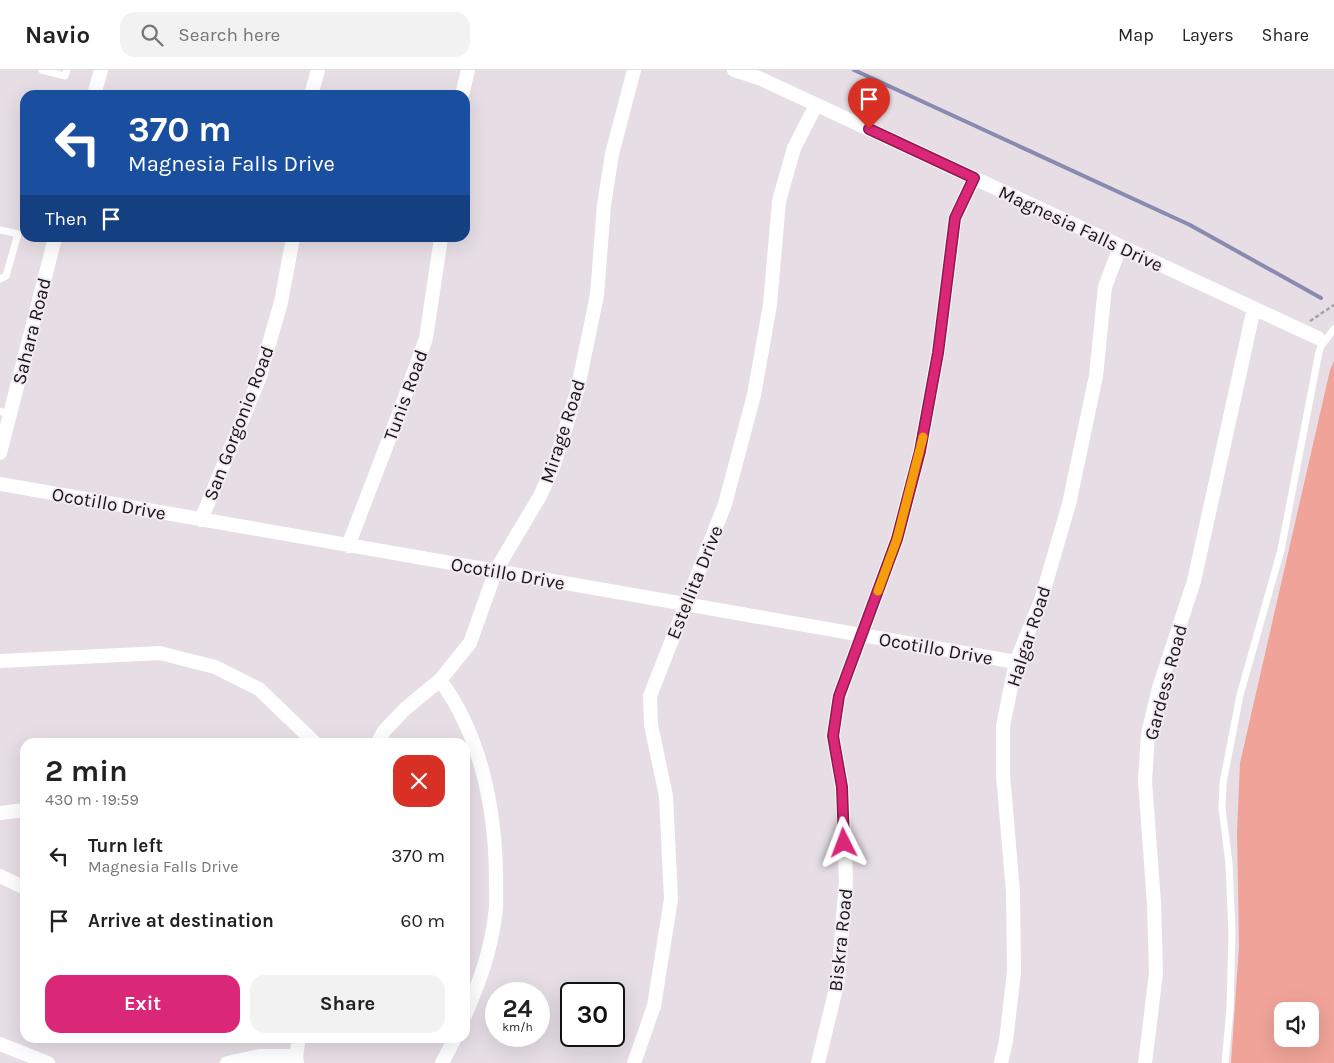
<!DOCTYPE html>
<meta charset="utf-8">
<style>
:root{--surface:#fff;--page:#f2f2f2;--text:#222;--muted:#767676;--line:#e0e0e0;--accent:#db2777}
body{margin:0;font-family:Karla,sans-serif;background:var(--page);color:var(--text);height:100vh;display:flex;flex-direction:column;font-size:19px;white-space:nowrap}
*{box-sizing:border-box;margin:0}
p{font-size:16px;color:var(--muted)}
.icon{flex:none;width:28px;height:28px;fill:none;stroke:currentColor;stroke-width:2;stroke-linecap:round;stroke-linejoin:round}
.map{position:relative;flex:1;overflow:hidden}
.drawer{position:absolute;left:20px;top:668px;width:450px;height:305px;display:flex;flex-direction:column;background:var(--surface);border-radius:15px;box-shadow:0 5px 20px #0002}
.drawer>*{flex:none}
.hud{position:absolute;left:20px;top:20px;width:450px;height:152px;border-radius:15px;box-shadow:0 5px 20px #0002;background:#1a4fa0;color:#fff;overflow:hidden}
.buttons{position:absolute;left:1274px;top:932px;display:grid;gap:10px}
.buttons a{display:grid;place-items:center;width:45px;height:45px;border-radius:10px;background:var(--surface);box-shadow:0 5px 20px #0002;font-size:25px}
.speed{position:absolute;left:485px;top:912px;display:flex;gap:10px;font-size:25px;font-weight:700;text-align:center}
.speed>*{display:grid;place-content:center;width:65px;height:65px;border-radius:50%;background:var(--surface);box-shadow:0 5px 20px #0002;line-height:1}
.speed small{font-size:12px;font-weight:400}
.speed .limit{border:2px solid #111;border-radius:8px;background:#fff;color:#111}
.pin{position:absolute;display:grid;place-items:center;width:42px;height:42px;color:#fff;margin:-51px -21px;border-radius:50% 50% 50% 0;rotate:-45deg;box-shadow:0 0 5px #0007}
.pin .icon{rotate:45deg}
.me{position:absolute;width:55px;margin:-28px;rotate:357deg;stroke-linejoin:round;filter:drop-shadow(0 0 4px #0008)}
.turn{display:flex;align-items:center;gap:18px;height:105px;padding:0 25px;font-size:22px}
.turn .icon{width:65px;height:65px;stroke-width:2.5}
.turn b{display:block;font-size:35px;line-height:42px}
.then{display:flex;align-items:center;height:48px;padding:0 25px;background:#0003;gap:10px;font-size:19px}
.round{display:grid;place-items:center;flex:none;width:52px;height:52px;border-radius:15px;background:var(--page)}
.head{display:flex;align-items:center;justify-content:space-between;height:85px;padding:0 25px}
h1{font-size:30px;font-weight:700;line-height:38px}
.action{display:flex;gap:10px;margin-top:auto;padding:10px 25px}
.action a{flex:1;height:58px;border-radius:15px;background:var(--accent);color:#fff;font-size:20px;font-weight:700;line-height:58px;text-align:center}
.action a+a{background:var(--page);color:var(--text)}
ul{padding:0;list-style:none}
li{display:flex;align-items:center;gap:15px;height:65px;padding:0 25px}
li div{flex:1}
li b{display:block;font-size:19px}
li em{font-style:normal}
header{display:flex;align-items:center;gap:30px;box-sizing:border-box;height:70px;padding:0 25px;background:var(--surface);border-bottom:1px solid var(--line)}
header strong{font-size:24px}
nav{display:flex;gap:28px;margin-inline-start:auto;font-size:18px}
.search{width:350px;height:45px;background:var(--page);display:flex;align-items:center;gap:12px;box-sizing:border-box;padding:0 18px;border-radius:15px;color:var(--muted);font-size:19px}
.map>svg:first-child{display:block}
</style>
<header>
<strong>Navio</strong>
<div class="search"><svg class="icon" aria-label="search" viewBox="0 0 24 24"><circle cx="10" cy="10" r="6"/><path d="M15 15l6 6"/></svg>Search here</div>
<nav><a>Map</a><a>Layers</a><a>Share</a></nav>
</header>
<div class="map">
<svg width="1334" height="993" viewBox="0 0 1334 993">
<rect width="100%" height="100%" fill="#e6dee4"/>
<path fill="#f0a399" fill-rule="evenodd" d="M 1334,291 L 1334,993 L 1231,993 L 1239,876 L 1237,762 L 1240,693 L 1330,300 ZM 1282,941 L 1310,941 L 1310,969 L 1282,969 Z"/>
<g fill="none" stroke-linecap="round" stroke-linejoin="round">
<path stroke="#898ab0" stroke-width="4" d="M 854,0 L 1190,155 L 1321,228"/>
<path stroke="#a7a1a6" stroke-width="2.5" stroke-dasharray="4 2.5" stroke-linecap="butt" d="M 1310,251 L 1334,235"/>
<path stroke="#fff" stroke-width="7" d="M 42,0 L 65,6 L 67,0
M 0,160 L 18,164 L 6,206 L 0,209
M 0,341 L 10,345
M 1225,993 L 1230,939 L 1232,863 L 1229,793 L 1222,738 L 1223,713 L 1240,625 L 1281,480 L 1319,282 L 1321,276 L 1334,259"/>
<path stroke="#fff" stroke-width="14" d="M 734,0 L 759,8 L 1318,268
M 94,25 L 101,0
M 311,25 L 318,0
M 462,25 L 468,0
M 0,383 L 55,168
M 0,414 L 1016,592
M 201,450 L 259,309 L 281,232 L 293,168
M 348,476 L 401,338 L 426,268 L 441,168
M 0,591 L 160,583 L 215,597 L 259,619 L 314,672
M 440,610 C 482,667 496,742 496,812 C 496,823 497,835 495,846 C 491,880 479,914 465,945
M 378,672 L 384,661 L 405,639 L 440,610 L 470,573 L 496,500 L 540,426 L 554,395 L 577,322 L 597,225 L 604,135 L 612,84 L 634,0
M 0,743 L 25,740
M 0,806 L 25,818
M 0,974 L 48,993
M 227,993 L 260,986 L 296,986
M 297,993 L 296,986 L 299,968
M 442,993 L 455,968
M 634,993 L 654,936 L 671,829 L 666,726 L 651,655 L 650,626 L 725,434 L 754,325 L 770,235 L 779,131 L 794,78 L 816,35
M 818,993 L 838,910 L 846,811 L 842,717 L 833,666 L 839,626 L 897,469 L 920,381 L 938,283 L 955,148 L 974,108
M 1001,993 L 1006,971 L 1014,902 L 1013,822 L 1003,705 L 1003,656 L 1016,592 L 1041,530 L 1069,434 L 1096,306 L 1105,217 L 1120,177
M 1145,993 L 1156,903 L 1154,833 L 1145,711 L 1148,664 L 1159,618 L 1194,511 L 1254,238"/>
</g>
<g fill="none" stroke-linecap="round" stroke-linejoin="round">
<defs>
<path id="route" d="M 844,773 L 842,717 L 833,666 L 839,626 L 897,469 L 920,381 L 938,283 L 955,148 L 974,108 L 869,59"/>
</defs>
<use href="#route" stroke="#8e194d" stroke-width="12"/>
<use href="#route" stroke="#db2777" stroke-width="9"/>
<path stroke="#f59e0b" stroke-width="9" d="M 878,521 L 897,469 L 923,367"/>
</g>
<g text-anchor="middle" stroke-width="4" stroke-linejoin="round" paint-order="stroke">
<g font-size="19" fill="#181517" stroke="#f3ebf1">
<text transform="translate(1081 158) rotate(25)" y="7">Magnesia Falls Drive</text>
<text transform="translate(31 261) rotate(-76)" y="7">Sahara Road</text>
<text transform="translate(405 325) rotate(-70)" y="7">Tunis Road</text>
<text transform="translate(238 353) rotate(-69)" y="7">San Gorgonio Road</text>
<text transform="translate(562 361) rotate(-72)" y="7">Mirage Road</text>
<text transform="translate(109 433) rotate(10)" y="7">Ocotillo Drive</text>
<text transform="translate(508 503) rotate(10)" y="7">Ocotillo Drive</text>
<text transform="translate(694 512) rotate(-68)" y="7">Estellita Drive</text>
<text transform="translate(1028 566) rotate(-72)" y="7">Halgar Road</text>
<text transform="translate(936 578) rotate(10)" y="7">Ocotillo Drive</text>
<text transform="translate(1165 612) rotate(-75)" y="7">Gardess Road</text>
<text transform="translate(840 870) rotate(-84)" y="7">Biskra Road</text>
</g>
</g>
</svg>
<div class="buttons">
<a><svg class="icon" aria-label="sound" viewBox="0 0 24 24"><path d="M4 9h4l5-4v14l-5-4H4zM17 9q2 3 0 6"/></svg></a>
</div>
<div class="speed"><div>24<small>km/h</small></div><div class="limit">30</div></div>
<div class="pin" style="left:869px;top:59px;background:#d93025"><svg class="icon" aria-label="arrive" viewBox="0 0 24 24"><path d="M6 21V4h12l-3 4 3 4H6"/></svg></div>
<svg class="me" style="left:844px;top:773px" viewBox="-20 -20 40 40"><path d="M0-17L14 15 0 8-14 15z" fill="#db2777" stroke="#fff" stroke-width="4"/></svg>
<div class="hud">
<div class="turn"><svg class="icon" aria-label="left" viewBox="0 0 24 24"><path d="M17 20v-9H6M10 6l-5 5 5 5"/></svg><div><b>370 m</b>Magnesia Falls Drive</div></div>
<div class="then">Then<svg class="icon" aria-label="arrive" viewBox="0 0 24 24"><path d="M6 21V4h12l-3 4 3 4H6"/></svg></div>
</div>
<section class="drawer">
<div class="head"><div><h1>2 min</h1><p>430 m · 19:59</p></div><a class="round" style="background:#d93025;color:#fff"><svg class="icon" aria-label="close" viewBox="0 0 24 24"><path d="M6 6l12 12M18 6L6 18"/></svg></a></div>
<ul>
<li><svg class="icon" aria-label="left" viewBox="0 0 24 24"><path d="M17 20v-9H6M10 6l-5 5 5 5"/></svg><div><b>Turn left</b><p>Magnesia Falls Drive</p></div><em>370 m</em></li>
<li><svg class="icon" aria-label="arrive" viewBox="0 0 24 24"><path d="M6 21V4h12l-3 4 3 4H6"/></svg><div><b>Arrive at destination</b></div><em>60 m</em></li>
</ul>
<div class="action"><a>Exit</a><a>Share</a></div>
</section>
</div>
